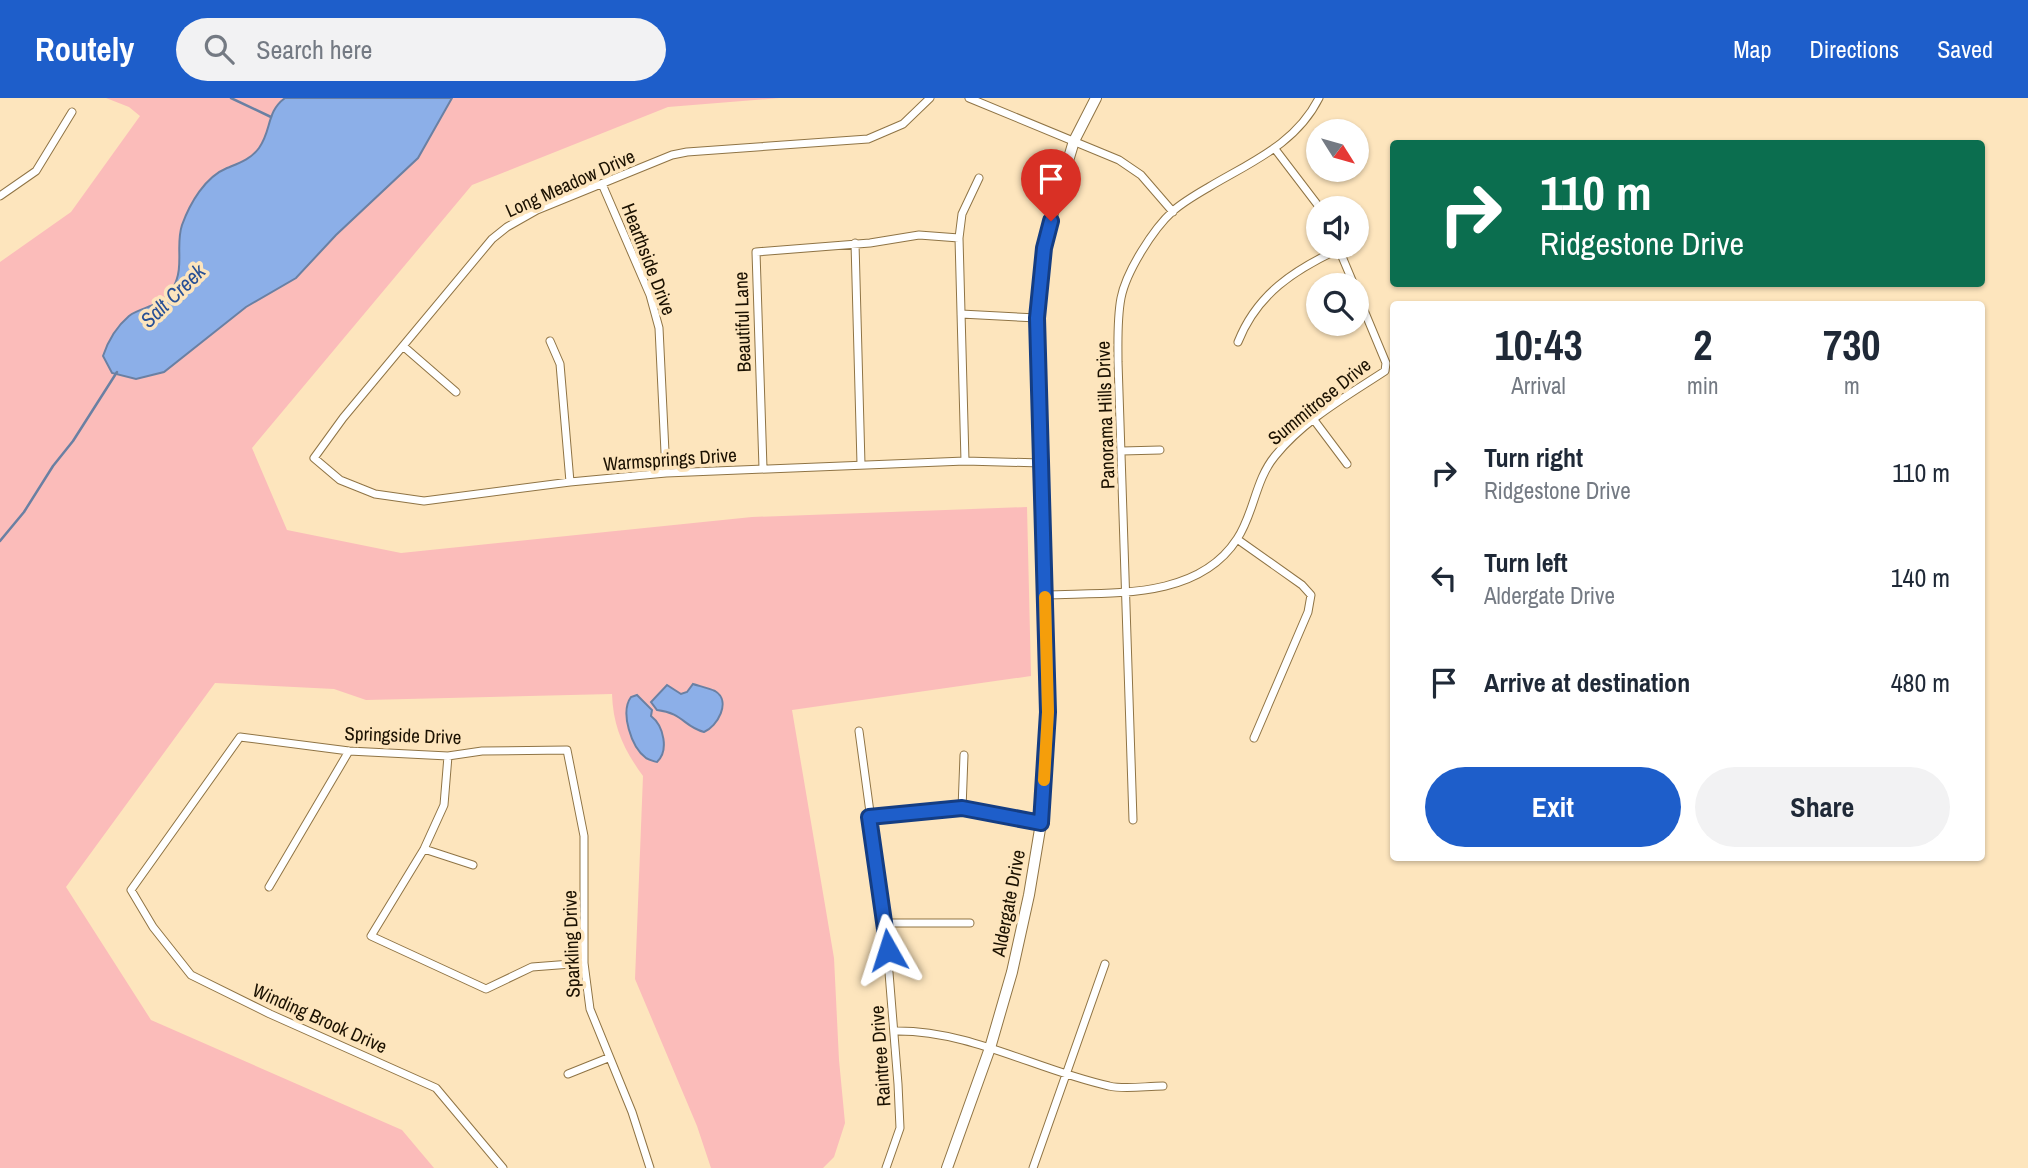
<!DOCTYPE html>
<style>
:root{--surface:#fff;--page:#f2f2f3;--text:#1f2937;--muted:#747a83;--accent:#1e5eca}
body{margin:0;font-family:"Archivo Narrow",sans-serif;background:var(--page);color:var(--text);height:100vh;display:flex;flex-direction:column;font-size:26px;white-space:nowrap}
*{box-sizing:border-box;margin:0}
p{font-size:23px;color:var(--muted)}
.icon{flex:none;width:38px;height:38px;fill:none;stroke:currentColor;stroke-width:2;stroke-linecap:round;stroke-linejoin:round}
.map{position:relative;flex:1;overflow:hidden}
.panel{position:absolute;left:1390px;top:203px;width:595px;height:560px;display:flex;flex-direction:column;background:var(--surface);border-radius:7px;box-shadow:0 2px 5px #0004}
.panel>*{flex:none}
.hud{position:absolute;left:1390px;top:42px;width:595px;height:147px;border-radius:7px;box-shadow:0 2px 5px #0004;background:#0b6e4f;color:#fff;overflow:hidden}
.needle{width:46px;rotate:127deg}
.fabs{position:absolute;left:1306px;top:21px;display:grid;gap:14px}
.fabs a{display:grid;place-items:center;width:63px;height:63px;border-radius:50%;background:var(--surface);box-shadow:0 2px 5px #0004;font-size:35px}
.pin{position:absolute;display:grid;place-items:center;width:60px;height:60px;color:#fff;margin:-72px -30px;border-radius:50% 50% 50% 0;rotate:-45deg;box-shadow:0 0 7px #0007}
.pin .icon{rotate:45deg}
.me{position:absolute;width:77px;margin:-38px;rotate:354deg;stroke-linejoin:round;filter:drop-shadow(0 0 5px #0008)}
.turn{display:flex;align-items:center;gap:24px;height:147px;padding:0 35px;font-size:32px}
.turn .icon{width:91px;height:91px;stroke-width:2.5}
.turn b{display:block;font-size:49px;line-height:60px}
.eta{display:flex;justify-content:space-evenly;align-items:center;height:119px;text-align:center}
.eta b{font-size:42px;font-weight:700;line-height:49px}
.cta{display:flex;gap:14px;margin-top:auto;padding:14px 35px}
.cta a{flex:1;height:80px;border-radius:42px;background:var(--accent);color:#fff;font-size:28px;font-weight:700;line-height:80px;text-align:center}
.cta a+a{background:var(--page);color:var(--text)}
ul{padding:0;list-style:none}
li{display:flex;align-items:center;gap:21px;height:105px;padding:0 35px}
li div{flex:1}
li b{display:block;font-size:26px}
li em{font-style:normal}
header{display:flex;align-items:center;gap:42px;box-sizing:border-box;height:98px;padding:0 35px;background:var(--accent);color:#fff}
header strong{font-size:33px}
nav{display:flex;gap:38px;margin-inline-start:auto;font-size:24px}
.search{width:490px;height:63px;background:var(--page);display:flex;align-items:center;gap:18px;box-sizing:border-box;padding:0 24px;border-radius:38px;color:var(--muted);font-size:26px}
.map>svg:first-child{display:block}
</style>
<header>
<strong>Routely</strong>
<div class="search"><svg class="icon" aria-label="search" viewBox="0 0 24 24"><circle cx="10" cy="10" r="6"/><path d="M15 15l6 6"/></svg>Search here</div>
<nav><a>Map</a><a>Directions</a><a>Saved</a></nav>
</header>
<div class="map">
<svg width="2028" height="1070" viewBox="0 0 2028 1070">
<rect width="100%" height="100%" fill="#fde5bd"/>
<path fill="#fbbcba" d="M 106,0 L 780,0 L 668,9 L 472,87 L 252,350 L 287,432 L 401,455 L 752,419 L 1027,409 L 1031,578 L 792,612 L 834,860 L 839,962 L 845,1025 L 834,1059 L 823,1070 L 711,1070 L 697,1028 L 635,881 L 643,678 C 624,652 613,629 612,596 L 366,602 L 334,591 L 215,585 L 66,789 L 151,922 L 402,1032 L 434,1070 L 0,1070 L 0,164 L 71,114 L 140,18 L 129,9 Z"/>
<path fill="#8cafe8" stroke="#6a80a3" stroke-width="2" d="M 285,0 L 452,0 L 418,60 L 336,137 L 296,180 L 246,209 L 164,274 L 136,281 L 112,275 L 103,258 C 108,243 116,229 129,218 C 142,208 161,210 173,190 C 185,168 175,148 182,127 C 190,105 205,79 227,70 C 239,65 251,61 259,50 C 272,32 266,14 285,0 Z
M 693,586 C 699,588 709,590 715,593 C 732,603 717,629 704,634 C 684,629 683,615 657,612 L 651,604 L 667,587 L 681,596 L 687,594 Z
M 637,597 L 652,612 L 651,618 C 664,628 669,653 657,664 C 656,664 647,661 646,660 C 631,649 620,614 631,599 Z"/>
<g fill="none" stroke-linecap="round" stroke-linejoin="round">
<path stroke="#6a80a3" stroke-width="2.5" d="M 231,0 L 271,19
M 0,443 L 24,414 L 53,368 L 73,343 L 117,274"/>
<defs>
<path id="street" d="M 930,0 L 903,26 L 868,41 L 687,54 L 672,57 L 537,112 L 507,129 L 492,141 L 343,320 L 314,360 L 340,382 L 375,396 L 424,403 L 570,384 L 666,375 L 965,363 L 1041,365
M 969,0 L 1119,62 L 1141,77 L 1173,114
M 1275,51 L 1320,110
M 602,86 L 650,197 L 659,230 L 666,375
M 0,98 L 36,73 L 72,14
M 855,145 L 861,366
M 1338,149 L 1354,187
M 961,216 L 1037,220
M 550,243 L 560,266 L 570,384
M 1238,244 C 1257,196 1294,172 1339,151
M 403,248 L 456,294
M 1314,322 L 1347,366
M 1122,353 L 1160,352
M 965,363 L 959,140 L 962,116 L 979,80
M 763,370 L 756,154 L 870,145 L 919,137 L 959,140
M 1237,441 L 1302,487 L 1311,497 L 1308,514 L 1254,640
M 1045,497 C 1109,494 1197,503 1237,441 C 1254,416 1255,382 1275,358 C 1304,322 1347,298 1385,273 L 1386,265 L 1356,193
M 859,633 L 885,825 L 898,986 L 900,1030 L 886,1070
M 448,658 L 444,707 L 424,751 L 371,838 L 486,891 L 532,869 L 584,865
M 962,711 L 964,657
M 869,719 L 962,711 L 1041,725
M 1133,722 L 1118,264 C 1118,243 1117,221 1121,200 C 1126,174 1153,131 1173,113 C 1183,104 1197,96 1209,89 C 1251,64 1296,46 1319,0
M 424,751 L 473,767
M 269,789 L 349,653
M 885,825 L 970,825
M 895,933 C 970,932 1036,972 1109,988 C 1125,992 1146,988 1163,988
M 568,976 L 608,960
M 503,1070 L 436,990 L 270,916 L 191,877 L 153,829 L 131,792 L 240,639 L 349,653 L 448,658 L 482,653 L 567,652 L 584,738 L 584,865 L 590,911 L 632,1014 L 650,1070
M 1033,1070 L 1105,866"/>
<path id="secondary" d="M 947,1070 L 990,950 L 1012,874 L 1029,797 L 1041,725 L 1048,614 L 1037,220 L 1044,150 L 1058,96 L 1074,43 L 1096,0"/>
</defs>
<use href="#street" stroke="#8f7445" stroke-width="9"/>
<use href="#secondary" stroke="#8f7445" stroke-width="12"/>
<use href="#street" stroke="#fff" stroke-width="7"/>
<use href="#secondary" stroke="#fff" stroke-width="10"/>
</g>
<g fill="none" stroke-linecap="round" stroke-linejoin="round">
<defs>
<path id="route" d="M 888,852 L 869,719 L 962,710 L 1041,725 L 1048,614 L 1037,220 L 1044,150 L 1051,123"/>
</defs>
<use href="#route" stroke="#143d83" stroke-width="18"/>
<use href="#route" stroke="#1e5eca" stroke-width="12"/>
<path stroke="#f59e0b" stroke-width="12" d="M 1044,682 L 1048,614 L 1045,499"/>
</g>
<g text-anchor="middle" stroke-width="7" stroke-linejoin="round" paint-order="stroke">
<g font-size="19" fill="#1b1101" stroke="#fde5bd">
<text transform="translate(570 85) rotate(-24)" y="7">Long Meadow Drive</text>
<text transform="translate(649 161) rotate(69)" y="7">Hearthside Drive</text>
<text transform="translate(742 224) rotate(-92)" y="7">Beautiful Lane</text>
<text transform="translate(1319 303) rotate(-39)" y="7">Summitrose Drive</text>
<text transform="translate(1105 317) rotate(-92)" y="7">Panorama Hills Drive</text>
<text transform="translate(670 361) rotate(-4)" y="7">Warmsprings Drive</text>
<text transform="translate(403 637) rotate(2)" y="7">Springside Drive</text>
<text transform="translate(1008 805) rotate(-79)" y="7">Aldergate Drive</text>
<text transform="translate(571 846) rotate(-92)" y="7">Sparkling Drive</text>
<text transform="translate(320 920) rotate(24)" y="7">Winding Brook Drive</text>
<text transform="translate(880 958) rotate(-94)" y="7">Raintree Drive</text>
</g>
<g font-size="21" font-style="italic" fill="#285095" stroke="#fde5bd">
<text transform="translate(173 198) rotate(-44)" y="7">Salt Creek</text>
</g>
</g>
</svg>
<div class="fabs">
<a><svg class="needle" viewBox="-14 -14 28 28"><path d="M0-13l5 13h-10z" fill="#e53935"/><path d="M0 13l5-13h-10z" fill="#747a83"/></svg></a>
<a><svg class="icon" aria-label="sound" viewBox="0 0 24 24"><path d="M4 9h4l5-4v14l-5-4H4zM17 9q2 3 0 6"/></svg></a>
<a><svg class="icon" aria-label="search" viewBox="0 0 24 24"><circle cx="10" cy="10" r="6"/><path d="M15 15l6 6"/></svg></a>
</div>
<div class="pin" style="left:1051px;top:123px;background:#d93025"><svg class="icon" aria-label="arrive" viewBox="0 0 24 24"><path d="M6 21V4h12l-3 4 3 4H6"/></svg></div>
<svg class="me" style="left:888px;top:852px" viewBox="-20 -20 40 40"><path d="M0-17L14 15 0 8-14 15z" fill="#1e5eca" stroke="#fff" stroke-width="4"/></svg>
<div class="hud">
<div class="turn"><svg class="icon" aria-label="right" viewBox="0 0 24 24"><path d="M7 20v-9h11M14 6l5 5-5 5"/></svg><div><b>110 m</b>Ridgestone Drive</div></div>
</div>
<section class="panel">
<div class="eta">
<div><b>10:43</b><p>Arrival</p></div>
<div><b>2</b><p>min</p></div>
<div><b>730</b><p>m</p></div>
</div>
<ul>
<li><svg class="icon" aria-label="right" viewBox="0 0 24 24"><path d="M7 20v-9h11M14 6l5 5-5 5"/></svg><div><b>Turn right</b><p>Ridgestone Drive</p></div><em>110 m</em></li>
<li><svg class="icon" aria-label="left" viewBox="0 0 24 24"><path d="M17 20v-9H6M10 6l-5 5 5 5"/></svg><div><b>Turn left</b><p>Aldergate Drive</p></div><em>140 m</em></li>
<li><svg class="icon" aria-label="arrive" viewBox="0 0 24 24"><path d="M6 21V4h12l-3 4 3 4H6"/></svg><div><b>Arrive at destination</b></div><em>480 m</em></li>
</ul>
<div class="cta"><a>Exit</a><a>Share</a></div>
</section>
</div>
